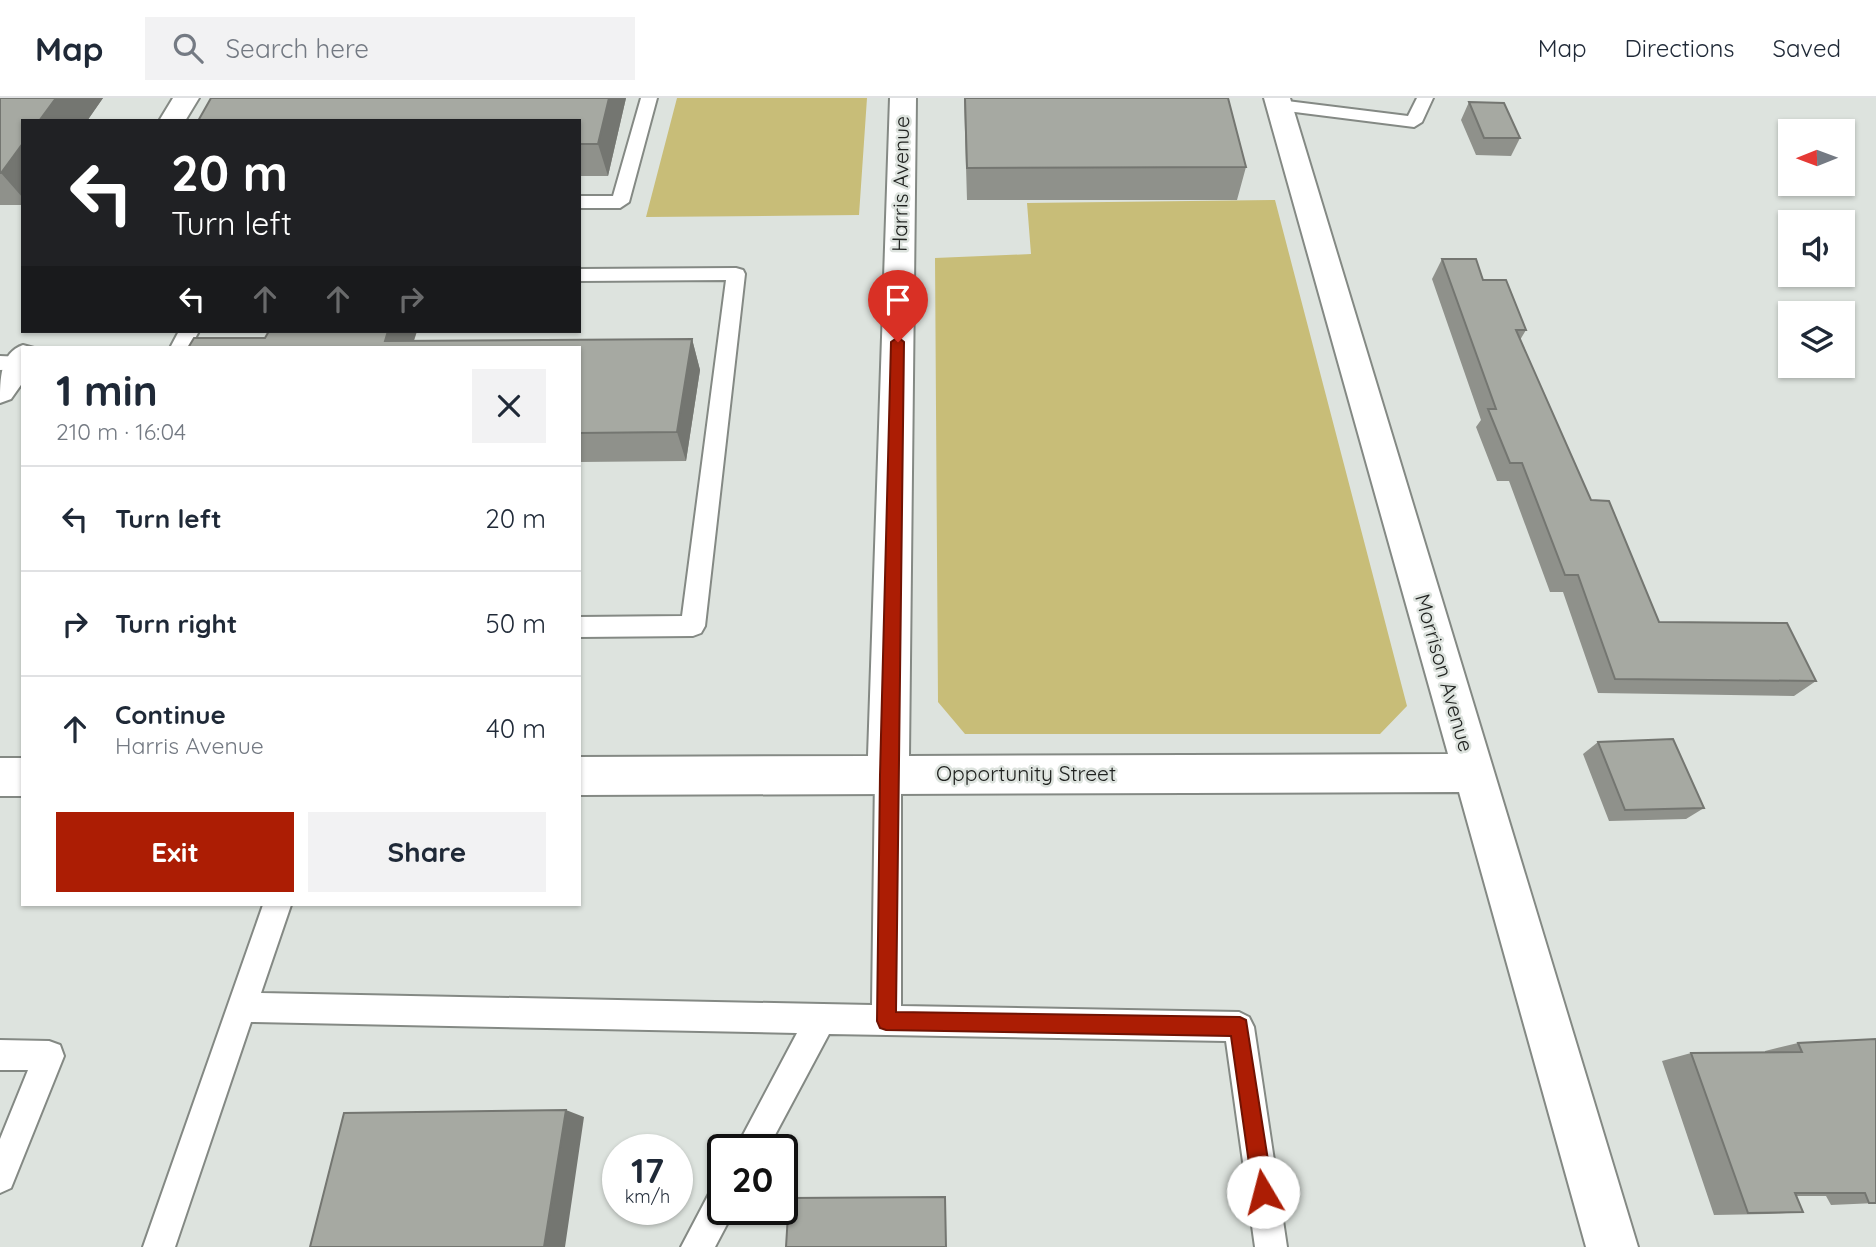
<!DOCTYPE html>
<meta charset="utf-8">
<style>
:root{--surface:#fff;--page:#f2f2f3;--text:#1f2937;--muted:#747a83;--line:#e0e1e3;--accent:#ac1d04}
body{margin:0;font-family:Quicksand,sans-serif;background:var(--page);color:var(--text);height:100vh;display:flex;flex-direction:column;font-size:26px;white-space:nowrap}
*{box-sizing:border-box;margin:0}
p{font-size:23px;color:var(--muted)}
.icon{flex:none;width:38px;height:38px;fill:none;stroke:currentColor;stroke-width:2;stroke-linecap:round;stroke-linejoin:round}
.map{position:relative;flex:1;overflow:hidden}
.sheet{position:absolute;left:21px;top:248px;width:560px;height:560px;display:flex;flex-direction:column;background:var(--surface);border-radius:0px;box-shadow:0 2px 5px #0004}
.sheet>*{flex:none}
.banner{position:absolute;left:21px;top:21px;width:560px;height:214px;border-radius:0px;box-shadow:0 2px 5px #0004;background:#202124;color:#fff;overflow:hidden}
.needle{width:46px;rotate:269deg}
.fabs{position:absolute;left:1778px;top:21px;display:grid;gap:14px}
.fabs a{display:grid;place-items:center;width:77px;height:77px;border-radius:0px;background:var(--surface);box-shadow:0 2px 5px #0004;font-size:35px}
.speed{position:absolute;left:602px;top:1036px;display:flex;gap:14px;font-size:35px;font-weight:700;text-align:center}
.speed>*{display:grid;place-content:center;width:91px;height:91px;border-radius:50%;background:var(--surface);box-shadow:0 2px 5px #0004;line-height:1}
.speed small{font-size:18px;font-weight:400}
.speed .limit{border:4px solid #111;border-radius:10px;background:#fff;color:#111}
.pin{position:absolute;display:grid;place-items:center;width:60px;height:60px;color:#fff;margin:-72px -30px;border-radius:50% 50% 50% 0;rotate:-45deg;box-shadow:0 0 7px #0007}
.pin .icon{rotate:45deg}
.me{position:absolute;width:77px;margin:-38px;rotate:352deg;stroke-linejoin:round;filter:drop-shadow(0 0 5px #0008)}
.turn{display:flex;align-items:center;gap:24px;height:147px;padding:0 35px;font-size:32px}
.turn .icon{width:91px;height:91px;stroke-width:2.5}
.turn b{display:block;font-size:49px;line-height:60px}
.lanes{display:flex;align-items:center;height:66px;padding:0 35px;background:#0003;justify-content:center;gap:35px;direction:ltr}
.lanes .off{opacity:.35}
.round{display:grid;place-items:center;flex:none;width:74px;height:74px;border-radius:0px;background:var(--page)}
.headline{display:flex;align-items:center;justify-content:space-between;height:119px;padding:0 35px}
h1{font-size:42px;font-weight:700;line-height:52px}
.action{display:flex;gap:14px;margin-top:auto;padding:14px 35px}
.action a{flex:1;height:80px;border-radius:0px;background:var(--accent);color:#fff;font-size:28px;font-weight:700;line-height:80px;text-align:center}
.action a+a{background:var(--page);color:var(--text)}
ul{padding:0;list-style:none}
li{display:flex;align-items:center;gap:21px;height:105px;padding:0 35px;border-top:2px solid var(--line)}
li div{flex:1}
li b{display:block;font-size:26px}
li em{font-style:normal}
header{display:flex;align-items:center;gap:42px;box-sizing:border-box;height:98px;padding:0 35px;background:var(--surface);border-bottom:2px solid var(--line)}
header strong{font-size:33px}
nav{display:flex;gap:38px;margin-inline-start:auto;font-size:24px}
.search{width:490px;height:63px;background:var(--page);display:flex;align-items:center;gap:18px;box-sizing:border-box;padding:0 24px;border-radius:0px;color:var(--muted);font-size:26px}
.map>svg:first-child{display:block}
</style>
<header>
<strong>Map</strong>
<div class="search"><svg class="icon" aria-label="search" viewBox="0 0 24 24"><circle cx="10" cy="10" r="6"/><path d="M15 15l6 6"/></svg>Search here</div>
<nav><a>Map</a><a>Directions</a><a>Saved</a></nav>
</header>
<div class="map">
<svg width="1876" height="1149" viewBox="0 0 1876 1149">
<rect width="100%" height="100%" fill="#dde3de"/>
<path fill="#c8bd78" d="M 677,0 L 867,0 L 859,117 L 646,119 Z
M 1275,102 L 1407,608 L 1380,636 L 965,636 L 938,604 L 935,160 L 1031,156 L 1027,105 Z"/>
<g fill="none" stroke-linecap="round" stroke-linejoin="round">
<defs>
<path id="lane" d="M 641,0 L 657,0 L 629,104 L 620,110 L 579,110 L 579,98 L 613,98 Z
M 1417,0 L 1433,0 L 1422,24 L 1414,29 L 1279,12 L 1271,7 L 1279,2 L 1408,18 Z
M 736,170 L 743,172 L 745,176 L 705,528 L 701,535 L 693,538 L 579,539 L 579,519 L 682,518 L 726,182 L 579,183 L 579,171 Z
M 179,233 L 199,233 L 190,250 L 170,250 Z
M 0,258 L 23,259 L 23,271 L 0,272 Z
M 888,665 L 897,669 L 901,677 L 901,908 L 1239,914 L 1249,919 L 1254,929 L 1287,1149 L 1255,1149 L 1226,943 L 829,936 L 767,1052 L 735,1052 L 797,935 L 251,924 L 175,1149 L 143,1149 L 263,807 L 291,807 L 261,895 L 872,907 L 875,677 L 879,669 Z
M 0,942 L 49,943 L 60,947 L 64,958 L 11,1090 L 0,1095 L 0,1041 L 28,972 L 0,972 Z
M 723,1085 L 723,1111 L 735,1111 L 715,1149 L 681,1149 L 712,1090 Z"/>
<path id="street" d="M 173,0 L 199,0 L 185,23 L 159,23 Z
M 890,0 L 916,0 L 909,658 L 1448,656 L 1264,0 L 1290,0 L 1638,1149 L 1586,1149 L 1459,694 L 579,697 L 579,659 L 868,658 Z
M 23,247 L 34,250 L 23,250 L 23,284 L 11,301 L 0,305 C 0,281 0,255 23,247 Z
M 0,660 L 23,660 L 23,698 L 0,698 Z"/>
</defs>
<use href="#lane" stroke="#848984" stroke-width="4"/>
<use href="#street" stroke="#848984" stroke-width="4"/>
<use href="#lane" fill="#fff" fill-rule="evenodd"/>
<use href="#street" fill="#fff" fill-rule="evenodd"/>
</g>
<path fill="#8f918b" d="M 0,0 L 103,0 L 87,23 L 23,23 L 23,107 L 0,107 Z
M 626,0 L 608,78 L 579,78 L 579,23 Z
M 964,0 L 1228,0 L 1246,69 L 1237,102 L 967,102 Z
M 1469,4 L 1520,40 L 1511,58 L 1476,57 L 1461,22 Z
M 1442,161 L 1483,182 L 1526,232 L 1520,242 L 1591,402 L 1659,524 L 1816,583 L 1794,598 L 1598,595 L 1563,494 L 1550,494 L 1509,383 L 1497,383 L 1476,329 L 1481,322 L 1432,181 Z
M 269,233 L 417,233 L 414,243 L 692,241 L 700,272 L 686,363 L 579,364 L 579,250 L 188,250 L 194,240 L 265,240 Z
M 1598,644 L 1704,710 L 1686,721 L 1609,723 L 1583,656 Z
M 1798,945 L 1876,1105 L 1831,1107 L 1826,1098 L 1796,1098 L 1803,1114 L 1767,1116 L 1714,1117 L 1662,963 L 1691,955 L 1765,955 L 1765,953 Z"/>
<path fill="#747671" d="M 56,0 L 103,0 L 87,23 L 39,23 Z
M 609,0 L 626,0 L 608,78 L 598,46 Z
M 23,45 L 23,100 L 1,75 Z
M 388,233 L 417,233 L 411,250 L 385,243 Z
M 692,241 L 700,272 L 686,363 L 677,334 Z
M 566,1012 L 584,1019 L 565,1149 L 544,1149 Z"/>
<path fill="#a6a9a2" stroke="#747671" stroke-width="2" d="M 0,0 L 56,0 L 39,23 L 23,23 L 23,45 L 1,75 L 0,75 Z
M 211,0 L 609,0 L 598,46 L 579,46 L 579,23 L 198,23 Z
M 965,0 L 1228,0 L 1246,69 L 967,70 Z
M 1469,4 L 1504,5 L 1520,40 L 1484,40 Z
M 1442,161 L 1476,161 L 1483,182 L 1506,182 L 1526,232 L 1516,232 L 1591,402 L 1609,403 L 1659,524 L 1787,525 L 1816,583 L 1615,581 L 1578,477 L 1565,477 L 1522,365 L 1510,365 L 1488,311 L 1496,311 Z
M 269,233 L 388,233 L 385,243 L 692,241 L 677,334 L 579,335 L 579,250 L 188,250 L 194,240 L 265,240 Z
M 1673,641 L 1704,710 L 1625,712 L 1598,644 Z
M 1876,941 L 1876,1105 L 1869,1105 L 1865,1095 L 1795,1095 L 1803,1114 L 1748,1115 L 1691,955 L 1802,954 L 1798,945 Z
M 566,1012 L 544,1149 L 310,1149 L 344,1015 Z
M 945,1099 L 946,1149 L 786,1149 L 789,1100 Z"/>
<path fill="#ac1d04" stroke="#701303" stroke-width="2" d="M 898,239 L 904,244 L 896,914 L 1240,919 L 1246,922 L 1273,1094 L 1270,1101 L 1263,1104 L 1256,1101 L 1253,1094 L 1231,938 L 886,932 L 880,930 L 877,923 L 880,677 L 891,244 Z"/>
<g text-anchor="middle" stroke-width="5" stroke-linejoin="round" paint-order="stroke">
<g font-size="21" fill="#212321" stroke="#dde3de">
<text transform="translate(901 86) rotate(-89)" y="7">Harris Avenue</text>
<text transform="translate(1444 575) rotate(74)" y="7">Morrison Avenue</text>
<text x="1026" y="683">Opportunity Street</text>
</g>
</g>
</svg>
<div class="fabs">
<a><svg class="needle" viewBox="-14 -14 28 28"><path d="M0-13l5 13h-10z" fill="#e53935"/><path d="M0 13l5-13h-10z" fill="#747a83"/></svg></a>
<a><svg class="icon" aria-label="sound" viewBox="0 0 24 24"><path d="M4 9h4l5-4v14l-5-4H4zM17 9q2 3 0 6"/></svg></a>
<a><svg class="icon" aria-label="layers" viewBox="0 0 24 24"><path d="M12 4l9 5-9 5-9-5zM3 14l9 5 9-5"/></svg></a>
</div>
<div class="speed"><div>17<small>km/h</small></div><div class="limit">20</div></div>
<div class="pin" style="left:898px;top:244px;background:#d93025"><svg class="icon" aria-label="arrive" viewBox="0 0 24 24"><path d="M6 21V4h12l-3 4 3 4H6"/></svg></div>
<svg class="me" style="left:1263px;top:1094px" viewBox="-20 -20 40 40"><circle r="19" fill="#fff"/><path d="M0-13L10 11 0 6-10 11z" fill="#ac1d04"/></svg>
<div class="banner">
<div class="turn"><svg class="icon" aria-label="left" viewBox="0 0 24 24"><path d="M17 20v-9H6M10 6l-5 5 5 5"/></svg><div><b>20 m</b>Turn left</div></div>
<div class="lanes"><svg class="icon" aria-label="left" viewBox="0 0 24 24"><path d="M17 20v-9H6M10 6l-5 5 5 5"/></svg><svg class="icon off" aria-label="ahead" viewBox="0 0 24 24"><path d="M12 20V5M6 11l6-6 6 6"/></svg><svg class="icon off" aria-label="ahead" viewBox="0 0 24 24"><path d="M12 20V5M6 11l6-6 6 6"/></svg><svg class="icon off" aria-label="right" viewBox="0 0 24 24"><path d="M7 20v-9h11M14 6l5 5-5 5"/></svg></div>
</div>
<section class="sheet">
<div class="headline"><div><h1>1 min</h1><p>210 m · 16:04</p></div><a class="round"><svg class="icon" aria-label="close" viewBox="0 0 24 24"><path d="M6 6l12 12M18 6L6 18"/></svg></a></div>
<ul>
<li><svg class="icon" aria-label="left" viewBox="0 0 24 24"><path d="M17 20v-9H6M10 6l-5 5 5 5"/></svg><div><b>Turn left</b></div><em>20 m</em></li>
<li><svg class="icon" aria-label="right" viewBox="0 0 24 24"><path d="M7 20v-9h11M14 6l5 5-5 5"/></svg><div><b>Turn right</b></div><em>50 m</em></li>
<li><svg class="icon" aria-label="ahead" viewBox="0 0 24 24"><path d="M12 20V5M6 11l6-6 6 6"/></svg><div><b>Continue</b><p>Harris Avenue</p></div><em>40 m</em></li>
</ul>
<div class="action"><a>Exit</a><a>Share</a></div>
</section>
</div>
